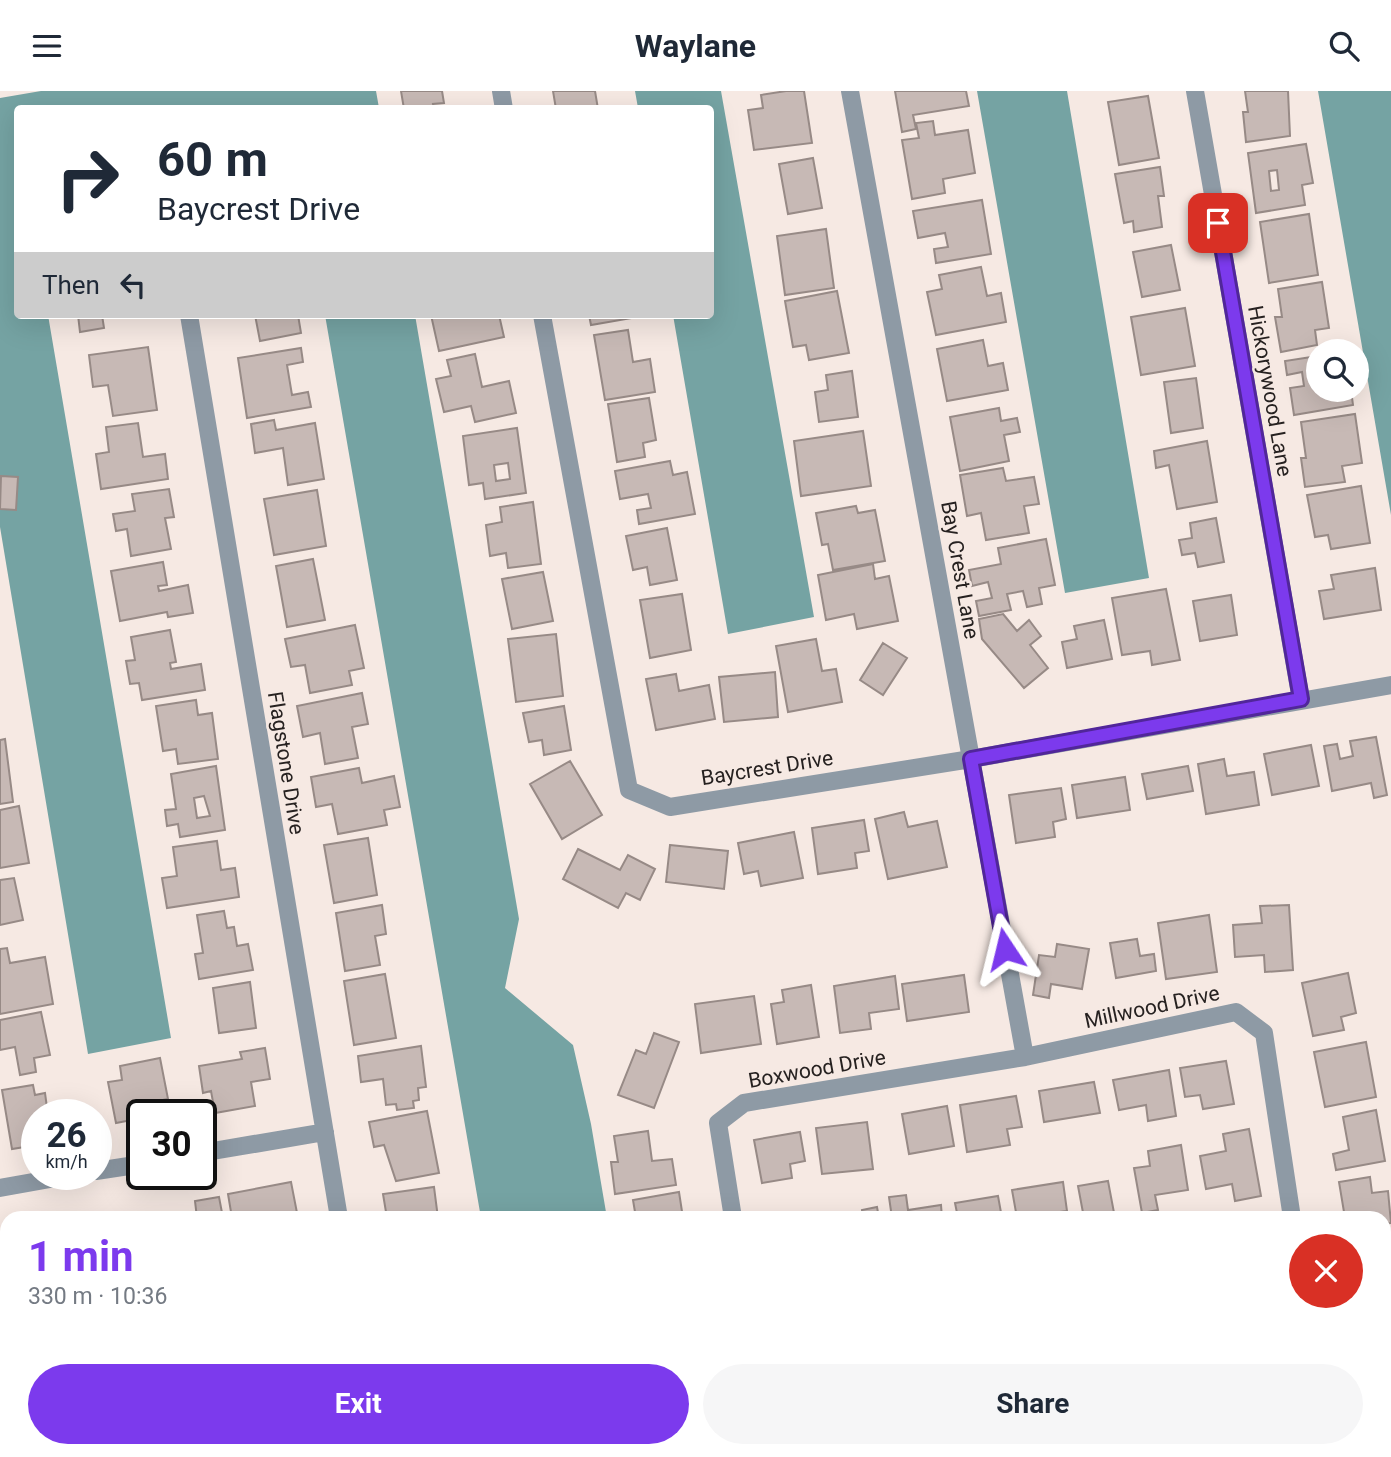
<!DOCTYPE html>
<meta charset="utf-8">
<style>
:root{--surface:#fff;--page:#f6f6f7;--text:#1f2937;--muted:#747a83;--accent:#7c3aed}
body{margin:0;font-family:Roboto,sans-serif;background:var(--page);color:var(--text);height:100vh;display:flex;flex-direction:column;font-size:26px;white-space:nowrap}
*{box-sizing:border-box;margin:0}
p{font-size:23px;color:var(--muted)}
.icon{flex:none;width:38px;height:38px;fill:none;stroke:currentColor;stroke-width:2;stroke-linecap:round;stroke-linejoin:round}
.map{position:relative;flex:1;overflow:hidden}
.drawer{position:absolute;left:0px;top:1120px;width:1391px;height:247px;display:flex;flex-direction:column;background:var(--surface);border-radius:21px 21px 0 0;box-shadow:0 7px 28px #0002}
.drawer>*{flex:none}
.banner{position:absolute;left:14px;top:14px;width:700px;height:214px;border-radius:7px;box-shadow:0 7px 28px #0002;background:#fff;color:var(--text);overflow:hidden}
.buttons{position:absolute;left:1306px;top:248px;display:grid;gap:14px}
.buttons a{display:grid;place-items:center;width:63px;height:63px;border-radius:50%;background:var(--surface);box-shadow:0 7px 28px #0002;font-size:35px}
.speed{position:absolute;left:21px;top:1008px;display:flex;gap:14px;font-size:35px;font-weight:700;text-align:center}
.speed>*{display:grid;place-content:center;width:91px;height:91px;border-radius:50%;background:var(--surface);box-shadow:0 7px 28px #0002;line-height:1}
.speed small{font-size:18px;font-weight:400}
.speed .limit{border:4px solid #111;border-radius:10px;background:#fff;color:#111}
.pin{position:absolute;display:grid;place-items:center;width:60px;height:60px;color:#fff;margin:-30px;border-radius:14px;box-shadow:0 4px 10px #0006}
.me{position:absolute;width:77px;margin:-38px;rotate:350deg;stroke-linejoin:round;filter:drop-shadow(0 0 5px #0008)}
.turn{display:flex;align-items:center;gap:24px;height:147px;padding:0 28px;font-size:32px}
.turn .icon{width:91px;height:91px;stroke-width:2.5}
.turn b{display:block;font-size:49px;line-height:60px}
.then{display:flex;align-items:center;height:66px;padding:0 28px;background:#0003;gap:14px;font-size:26px}
.round{display:grid;place-items:center;flex:none;width:74px;height:74px;border-radius:37px;background:var(--page)}
.overview{display:flex;align-items:center;justify-content:space-between;height:119px;padding:0 28px}
h1{font-size:42px;font-weight:700;line-height:52px;color:var(--accent)}
.cta{display:flex;gap:14px;margin-top:auto;padding:14px 28px}
.cta a{flex:1;height:80px;border-radius:42px;background:var(--accent);color:#fff;font-size:28px;font-weight:700;line-height:80px;text-align:center}
.cta a+a{background:var(--page);color:var(--text)}
header{display:flex;justify-content:space-between;align-items:center;height:91px;padding:0 28px;background:var(--surface);font-size:32px;font-weight:700}
.map>svg:first-child{display:block}
</style>
<header><svg class="icon" aria-label="menu" viewBox="0 0 24 24"><path d="M4 6h16M4 12h16M4 18h16"/></svg>Waylane<svg class="icon" aria-label="search" viewBox="0 0 24 24"><circle cx="10" cy="10" r="6"/><path d="M15 15l6 6"/></svg></header>
<div class="map">
<svg width="1391" height="1366" viewBox="0 0 1391 1366">
<rect width="100%" height="100%" fill="#f6e9e3"/>
<path fill="#75a3a3" d="M 41,0 L 376,0 L 379,17 L 18,18 L 18,224 L 48,224 L 171,947 L 88,963 L 0,436 L 0,7 Z
M 635,0 L 721,0 L 814,526 L 728,543 L 673,224 L 710,224 L 710,18 L 638,17 Z
M 977,0 L 1067,0 L 1149,487 L 1065,502 Z
M 1318,0 L 1391,0 L 1391,424 Z
M 325,224 L 415,224 L 519,828 L 505,897 L 573,954 L 591,1033 L 607,1127 L 481,1127 Z
M 521,1360 L 646,1360 L 647,1366 L 522,1366 Z"/>
<path fill="#c7b9b5" stroke="#978a86" stroke-width="2" fill-rule="evenodd" d="M 401,0 L 442,0 L 444,12 L 433,13 L 434,18 L 404,18 Z
M 553,0 L 595,0 L 598,18 L 556,18 Z
M 786,0 L 804,0 L 812,52 L 754,59 L 748,19 L 763,17 L 761,4 Z
M 895,0 L 966,0 L 969,15 L 913,24 L 916,38 L 902,41 Z
M 1245,0 L 1288,0 L 1290,45 L 1246,51 L 1243,21 L 1248,21 Z
M 1148,5 L 1159,67 L 1119,74 L 1108,11 Z
M 933,30 L 935,44 L 968,39 L 975,82 L 943,88 L 945,102 L 912,108 L 902,49 L 919,47 L 916,32 Z
M 1306,53 L 1313,92 L 1302,94 L 1305,114 L 1256,122 L 1248,62 ZM 1277,79 L 1279,99 L 1271,100 L 1269,80 Z
M 813,67 L 822,117 L 788,123 L 779,73 Z
M 1160,76 L 1164,105 L 1158,105 L 1162,136 L 1134,141 L 1133,130 L 1124,132 L 1115,83 Z
M 982,109 L 991,163 L 936,172 L 934,158 L 948,156 L 945,142 L 918,147 L 913,120 Z
M 1309,123 L 1318,184 L 1269,192 L 1260,131 Z
M 826,138 L 834,197 L 785,204 L 777,145 Z
M 1171,154 L 1180,199 L 1142,206 L 1133,161 Z
M 981,176 L 987,205 L 1001,202 L 1006,231 L 936,244 L 927,201 L 942,198 L 939,184 Z
M 1322,191 L 1329,237 L 1315,239 L 1317,254 L 1281,261 L 1275,226 L 1282,226 L 1278,198 Z
M 837,200 L 849,262 L 809,269 L 806,254 L 793,256 L 785,210 Z
M 1185,217 L 1195,275 L 1141,284 L 1131,226 Z
M 78,224 L 102,224 L 104,237 L 80,241 Z
M 255,224 L 298,224 L 301,242 L 260,250 Z
M 431,224 L 499,224 L 504,246 L 439,260 Z
M 589,224 L 632,224 L 632,227 L 591,234 Z
M 628,239 L 633,271 L 650,268 L 655,301 L 605,309 L 594,244 Z
M 983,249 L 988,275 L 1003,272 L 1008,299 L 947,310 L 937,258 Z
M 148,256 L 157,319 L 113,325 L 108,294 L 93,296 L 89,264 Z
M 301,257 L 303,271 L 287,274 L 292,304 L 308,301 L 311,316 L 247,327 L 238,267 Z
M 475,263 L 482,296 L 509,290 L 516,322 L 475,331 L 471,315 L 444,321 L 436,288 L 451,285 L 447,269 Z
M 1318,265 L 1318,299 L 1351,299 L 1353,314 L 1294,324 L 1290,297 L 1304,295 L 1302,281 L 1287,284 L 1285,270 Z
M 852,280 L 858,326 L 819,331 L 815,301 L 828,299 L 826,284 Z
M 1196,287 L 1203,337 L 1171,342 L 1164,291 Z
M 649,307 L 656,349 L 643,352 L 645,366 L 617,371 L 608,313 Z
M 999,317 L 1001,330 L 1017,327 L 1020,341 L 1004,344 L 1009,370 L 960,380 L 950,326 Z
M 1355,323 L 1362,372 L 1342,375 L 1345,391 L 1305,396 L 1301,367 L 1306,367 L 1301,331 Z
M 274,329 L 276,339 L 315,332 L 324,388 L 288,394 L 283,357 L 255,362 L 251,333 Z
M 138,332 L 143,366 L 165,363 L 168,388 L 101,398 L 96,363 L 109,361 L 106,336 Z
M 517,337 L 526,402 L 485,408 L 483,392 L 469,394 L 463,345 ZM 508,372 L 510,388 L 496,390 L 494,374 Z
M 863,340 L 871,395 L 801,405 L 794,350 Z
M 1207,350 L 1217,411 L 1177,418 L 1169,374 L 1156,377 L 1154,360 Z
M 670,370 L 673,384 L 687,381 L 695,423 L 639,433 L 637,419 L 651,417 L 648,403 L 620,408 L 615,380 Z
M 1003,377 L 1006,390 L 1034,386 L 1039,413 L 1024,415 L 1029,442 L 986,449 L 981,422 L 967,425 L 960,384 Z
M 1,385 L 18,386 L 16,419 L 0,418 Z
M 1361,395 L 1370,452 L 1331,458 L 1328,444 L 1315,446 L 1307,404 Z
M 169,398 L 174,426 L 165,427 L 171,458 L 131,465 L 127,438 L 116,440 L 113,423 L 135,420 L 132,403 Z
M 317,399 L 326,455 L 274,464 L 264,408 Z
M 533,411 L 541,473 L 508,477 L 506,462 L 490,465 L 486,434 L 502,431 L 500,416 Z
M 856,415 L 858,422 L 875,419 L 885,470 L 833,479 L 828,453 L 822,454 L 816,422 Z
M 1216,427 L 1224,471 L 1198,476 L 1195,462 L 1182,464 L 1179,449 L 1192,447 L 1190,432 Z
M 667,437 L 677,489 L 650,494 L 647,476 L 633,479 L 626,445 Z
M 1046,448 L 1055,494 L 1039,497 L 1042,513 L 1027,516 L 1023,500 L 1007,503 L 1011,519 L 979,525 L 976,510 L 992,507 L 988,491 L 972,495 L 969,479 L 1001,473 L 998,457 Z
M 313,468 L 325,529 L 287,536 L 276,475 Z
M 163,471 L 167,494 L 158,495 L 159,500 L 188,494 L 193,522 L 168,526 L 167,521 L 120,530 L 111,480 Z
M 873,473 L 875,488 L 889,485 L 898,530 L 857,538 L 854,523 L 826,529 L 818,484 Z
M 1375,477 L 1381,519 L 1324,528 L 1319,500 L 1334,498 L 1331,484 Z
M 543,481 L 553,530 L 512,538 L 502,488 Z
M 1166,498 L 1180,569 L 1152,574 L 1150,560 L 1122,564 L 1112,507 Z
M 682,503 L 691,559 L 650,567 L 640,509 Z
M 1231,504 L 1237,544 L 1200,550 L 1193,510 Z
M 1003,523 L 1017,540 L 1029,529 L 1041,545 L 1030,554 L 1048,577 L 1024,597 L 982,548 L 979,528 Z
M 1104,529 L 1112,568 L 1067,577 L 1062,551 L 1077,548 L 1074,535 Z
M 355,534 L 364,577 L 349,580 L 352,594 L 310,602 L 305,574 L 291,576 L 285,548 Z
M 170,539 L 176,571 L 170,572 L 171,578 L 201,573 L 205,599 L 142,609 L 139,592 L 130,593 L 126,570 L 135,569 L 131,546 Z
M 556,543 L 563,605 L 516,611 L 508,548 Z
M 816,548 L 822,580 L 836,578 L 842,611 L 788,621 L 776,555 Z
M 883,552 L 907,567 L 883,604 L 860,589 Z
M 775,581 L 778,626 L 724,631 L 719,586 Z
M 676,583 L 679,600 L 709,594 L 715,628 L 656,639 L 646,588 Z
M 362,602 L 368,633 L 352,636 L 358,667 L 325,673 L 320,642 L 303,646 L 297,615 Z
M 196,609 L 198,624 L 212,622 L 218,668 L 178,673 L 176,658 L 163,660 L 156,615 Z
M 564,615 L 571,659 L 544,664 L 542,649 L 529,651 L 523,622 Z
M 1376,646 L 1387,704 L 1374,707 L 1371,692 L 1332,700 L 1324,655 L 1337,653 L 1340,668 L 1353,665 L 1350,650 Z
M 5,648 L 13,711 L 0,713 L 0,649 Z
M 1311,654 L 1319,695 L 1272,704 L 1264,663 Z
M 1224,668 L 1227,685 L 1254,681 L 1259,714 L 1206,723 L 1198,673 Z
M 570,670 L 602,724 L 562,748 L 530,693 Z
M 216,675 L 225,739 L 180,746 L 178,733 L 167,735 L 165,719 L 176,718 L 171,683 ZM 204,705 L 210,725 L 197,727 L 194,707 Z
M 1188,675 L 1193,700 L 1147,708 L 1142,683 Z
M 359,677 L 362,692 L 394,685 L 400,716 L 384,719 L 387,734 L 338,743 L 332,713 L 316,716 L 311,686 Z
M 1125,686 L 1130,719 L 1077,727 L 1072,694 Z
M 1061,697 L 1066,728 L 1053,731 L 1055,746 L 1016,752 L 1009,704 Z
M 19,715 L 29,772 L 0,777 L 0,719 Z
M 904,721 L 908,736 L 937,730 L 947,776 L 888,788 L 875,728 Z
M 864,729 L 869,760 L 855,762 L 857,777 L 818,783 L 812,737 Z
M 794,741 L 803,787 L 761,795 L 758,780 L 744,783 L 738,752 Z
M 368,747 L 377,804 L 334,812 L 324,754 Z
M 217,750 L 221,779 L 235,777 L 239,806 L 167,817 L 162,787 L 177,785 L 173,756 Z
M 670,754 L 728,760 L 724,798 L 666,791 Z
M 578,758 L 620,779 L 628,764 L 655,778 L 640,809 L 626,802 L 618,817 L 563,788 Z
M 14,787 L 23,829 L 0,834 L 0,789 Z
M 382,814 L 386,843 L 375,845 L 380,874 L 345,880 L 336,822 Z
M 1289,814 L 1293,879 L 1265,881 L 1264,864 L 1235,866 L 1233,834 L 1262,832 L 1260,815 Z
M 224,820 L 227,837 L 234,836 L 237,855 L 248,853 L 253,879 L 199,888 L 195,863 L 203,862 L 197,824 Z
M 1209,824 L 1217,881 L 1166,888 L 1158,832 Z
M 1137,848 L 1140,865 L 1154,863 L 1156,880 L 1116,887 L 1110,852 Z
M 1057,853 L 1089,858 L 1082,898 L 1051,893 L 1049,907 L 1033,904 L 1039,864 L 1055,866 Z
M 7,857 L 10,872 L 45,866 L 53,913 L 0,923 L 0,858 Z
M 1348,882 L 1356,922 L 1341,926 L 1344,939 L 1313,945 L 1302,892 Z
M 385,883 L 396,947 L 354,954 L 344,890 Z
M 964,884 L 969,921 L 907,930 L 902,893 Z
M 895,885 L 899,918 L 869,922 L 871,938 L 840,942 L 834,895 Z
M 250,891 L 256,937 L 219,942 L 213,897 Z
M 811,894 L 819,946 L 777,953 L 771,913 L 784,911 L 782,899 Z
M 754,905 L 761,953 L 701,962 L 695,913 Z
M 41,921 L 50,964 L 34,967 L 36,981 L 20,984 L 15,956 L 0,959 L 0,929 Z
M 654,942 L 679,951 L 654,1017 L 618,1004 L 636,959 L 646,963 Z
M 1366,951 L 1376,1006 L 1325,1016 L 1314,961 Z
M 421,955 L 426,996 L 418,997 L 419,1009 L 413,1010 L 414,1017 L 397,1019 L 396,1013 L 386,1014 L 383,988 L 361,991 L 358,965 Z
M 265,957 L 270,988 L 251,991 L 255,1015 L 215,1022 L 211,1000 L 203,1002 L 199,975 L 242,968 L 240,961 Z
M 160,967 L 168,1008 L 141,1013 L 142,1027 L 116,1032 L 108,991 L 122,989 L 120,975 Z
M 1226,970 L 1234,1013 L 1203,1018 L 1200,1004 L 1185,1006 L 1180,977 Z
M 1169,979 L 1176,1025 L 1148,1030 L 1146,1014 L 1119,1019 L 1113,989 Z
M 1094,991 L 1100,1022 L 1044,1031 L 1039,1000 Z
M 33,994 L 35,1004 L 45,1002 L 48,1024 L 37,1024 L 37,1054 L 12,1058 L 2,999 Z
M 1016,1005 L 1022,1036 L 1007,1038 L 1010,1054 L 967,1061 L 960,1014 Z
M 947,1015 L 954,1055 L 909,1063 L 902,1023 Z
M 1376,1019 L 1385,1070 L 1336,1079 L 1333,1063 L 1349,1059 L 1343,1026 Z
M 427,1020 L 439,1082 L 396,1090 L 384,1054 L 374,1056 L 369,1031 Z
M 867,1031 L 873,1078 L 822,1083 L 816,1037 Z
M 1249,1038 L 1261,1105 L 1235,1110 L 1232,1093 L 1206,1098 L 1200,1065 L 1226,1060 L 1223,1043 Z
M 648,1040 L 652,1070 L 672,1068 L 676,1094 L 615,1103 L 611,1071 L 618,1071 L 614,1045 Z
M 800,1041 L 805,1070 L 790,1073 L 792,1087 L 762,1092 L 754,1049 Z
M 1181,1054 L 1188,1099 L 1155,1104 L 1158,1119 L 1142,1122 L 1134,1077 L 1150,1075 L 1148,1060 Z
M 1370,1086 L 1372,1102 L 1388,1100 L 1391,1132 L 1384,1133 L 1384,1127 L 1345,1127 L 1339,1091 Z
M 1108,1090 L 1115,1127 L 1084,1127 L 1078,1095 Z
M 291,1091 L 298,1127 L 232,1127 L 228,1103 Z
M 1063,1091 L 1067,1120 L 1017,1127 L 1012,1099 Z
M 434,1096 L 438,1127 L 387,1127 L 383,1103 Z
M 679,1101 L 683,1127 L 636,1127 L 633,1109 Z
M 906,1104 L 908,1119 L 941,1114 L 942,1127 L 892,1127 L 889,1106 Z
M 998,1105 L 1002,1127 L 958,1127 L 955,1112 Z
M 219,1106 L 223,1127 L 197,1127 L 195,1110 Z
M 877,1116 L 879,1127 L 863,1127 L 862,1119 Z
M 7,1142 L 7,1207 L 0,1208 L 0,1143 Z
M 1388,1148 L 1391,1193 L 1384,1194 L 1384,1149 Z
M 1391,1208 L 1391,1262 L 1384,1264 L 1384,1209 Z
M 6,1243 L 7,1283 L 0,1285 L 0,1244 Z
M 1391,1274 L 1391,1321 L 1384,1323 L 1384,1276 Z
M 178,1360 L 179,1366 L 133,1366 L 132,1361 Z
M 213,1360 L 258,1360 L 259,1366 L 214,1366 Z
M 280,1360 L 338,1360 L 339,1366 L 281,1366 Z
M 420,1360 L 491,1360 L 453,1366 L 421,1366 Z
M 887,1360 L 919,1360 L 919,1366 L 873,1366 L 888,1364 Z
M 930,1360 L 984,1360 L 986,1366 L 932,1366 Z
M 996,1360 L 1044,1360 L 1046,1366 L 997,1366 Z
M 1082,1360 L 1109,1360 L 1110,1362 L 1083,1366 Z"/>
<g fill="none" stroke-linecap="round" stroke-linejoin="round">
<path stroke="#8e9aa5" stroke-width="18" d="M 501,0 L 504,18
M 850,0 L 1025,966
M 1195,0 L 1301,609
M 189,224 L 339,1127
M 542,224 L 629,699 L 670,716 L 971,668 L 1391,594
M 201,1062 L 325,1041
M 96,1080 L 142,1073
M 0,1097 L 78,1083
M 733,1127 L 718,1032 L 744,1012 L 1025,966 L 1236,921 L 1264,942 L 1292,1127
M 0,1353 L 7,1352
M 379,1360 L 380,1366
M 772,1360 L 773,1366
M 1329,1366 L 1337,1365"/>
</g>
<g fill="none" stroke-linecap="round" stroke-linejoin="round">
<defs>
<path id="route" d="M 1005,858 L 971,668 L 1301,608 L 1218,132"/>
</defs>
<use href="#route" stroke="#51269a" stroke-width="18"/>
<use href="#route" stroke="#7c3aed" stroke-width="12"/>
</g>
<g text-anchor="middle" stroke-width="5" stroke-linejoin="round" paint-order="stroke">
<g font-size="21" fill="#262120" stroke="#f6e9e3">
<text transform="translate(1270 300) rotate(80)" y="7">Hickorywood Lane</text>
<text transform="translate(960 479) rotate(80)" y="7">Bay Crest Lane</text>
<text transform="translate(286 672) rotate(81)" y="7">Flagstone Drive</text>
<text transform="translate(767 677) rotate(-9)" y="7">Baycrest Drive</text>
<text transform="translate(1152 916) rotate(-12)" y="7">Millwood Drive</text>
<text transform="translate(817 978) rotate(-10)" y="7">Boxwood Drive</text>
</g>
</g>
</svg>
<div class="buttons">
<a><svg class="icon" aria-label="search" viewBox="0 0 24 24"><circle cx="10" cy="10" r="6"/><path d="M15 15l6 6"/></svg></a>
</div>
<div class="speed"><div>26<small>km/h</small></div><div class="limit">30</div></div>
<div class="pin" style="left:1218px;top:132px;background:#d93025"><svg class="icon" aria-label="arrive" viewBox="0 0 24 24"><path d="M6 21V4h12l-3 4 3 4H6"/></svg></div>
<svg class="me" style="left:1005px;top:858px" viewBox="-20 -20 40 40"><path d="M0-17L14 15 0 8-14 15z" fill="#7c3aed" stroke="#fff" stroke-width="4"/></svg>
<div class="banner">
<div class="turn"><svg class="icon" aria-label="right" viewBox="0 0 24 24"><path d="M7 20v-9h11M14 6l5 5-5 5"/></svg><div><b>60 m</b>Baycrest Drive</div></div>
<div class="then">Then<svg class="icon" aria-label="left" viewBox="0 0 24 24"><path d="M17 20v-9H6M10 6l-5 5 5 5"/></svg></div>
</div>
<section class="drawer">
<div class="overview"><div><h1>1 min</h1><p>330 m · 10:36</p></div><a class="round" style="background:#d93025;color:#fff"><svg class="icon" aria-label="close" viewBox="0 0 24 24"><path d="M6 6l12 12M18 6L6 18"/></svg></a></div>
<div class="cta"><a>Exit</a><a>Share</a></div>
</section>
</div>
